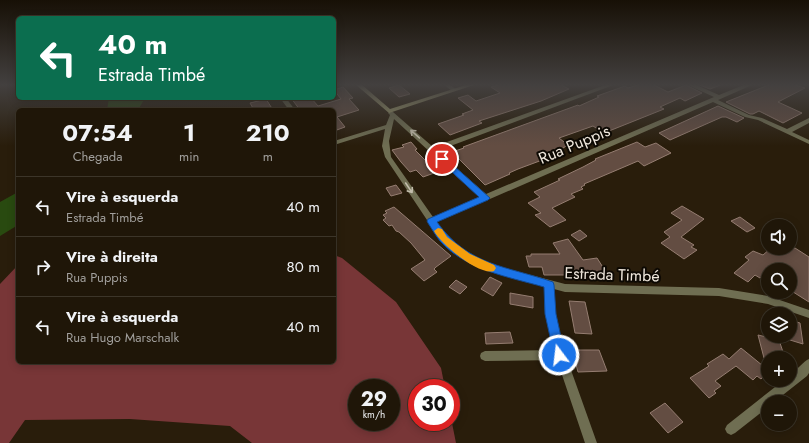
<!DOCTYPE html>
<html lang="pt">
<meta charset="utf-8">
<style>
:root{--surface:#1f1608;--page:#2c2316;--text:#f1f3f6;--muted:#a19f9c;--line:#3c3529}
body{margin:0;font-family:Jost,sans-serif;background:var(--page);color:var(--text);height:100vh;display:flex;flex-direction:column;font-size:15px;white-space:nowrap}
*{box-sizing:border-box;margin:0}
p{font-size:13px;color:var(--muted)}
.icon{flex:none;width:22px;height:22px;fill:none;stroke:currentColor;stroke-width:2;stroke-linecap:round;stroke-linejoin:round}
.map{position:relative;flex:1;overflow:hidden}
.sheet{position:absolute;left:16px;top:108px;width:320px;height:256px;display:flex;flex-direction:column;background:var(--surface);border-radius:6px;box-shadow:0 2px 10px #0003,0 0 0 1px var(--line)}
.sheet>*{flex:none}
.top-card{position:absolute;left:16px;top:16px;width:320px;height:84px;border-radius:6px;box-shadow:0 2px 10px #0003,0 0 0 1px var(--line);background:#0b6e4f;color:#fff;overflow:hidden}
.fabs{position:absolute;left:761px;top:219px;display:grid;gap:8px}
.fabs a{display:grid;place-items:center;width:36px;height:36px;border-radius:50%;background:var(--surface);box-shadow:0 2px 10px #0003,0 0 0 1px var(--line);font-size:20px}
.speed{position:absolute;left:348px;top:379px;display:flex;gap:8px;font-size:20px;font-weight:700;text-align:center}
.speed>*{display:grid;place-content:center;width:52px;height:52px;border-radius:50%;background:var(--surface);box-shadow:0 2px 10px #0003,0 0 0 1px var(--line);line-height:1}
.speed small{font-size:10px;font-weight:400}
.speed .limit{border:6px solid #d22;background:#fff;color:#111}
.pin{position:absolute;display:grid;place-items:center;width:34px;height:34px;color:#fff;margin:-17px;border:2px solid #fff;border-radius:50%;box-shadow:0 1px 4px #0007}
.me{position:absolute;width:44px;margin:-22px;rotate:345deg;stroke-linejoin:round;filter:drop-shadow(0 0 3px #0008)}
.turn{display:flex;align-items:center;gap:14px;height:84px;padding:0 16px;font-size:18px}
.turn .icon{width:52px;height:52px;stroke-width:2.5}
.turn b{display:block;font-size:28px;line-height:34px}
.eta{display:flex;justify-content:space-evenly;align-items:center;height:68px;text-align:center}
.eta b{font-size:24px;font-weight:700;line-height:28px}
ul{padding:0;list-style:none}
li{display:flex;align-items:center;gap:12px;height:60px;padding:0 16px;border-top:1px solid var(--line)}
li div{flex:1}
li b{display:block;font-size:15px}
li em{font-style:normal}
.map>svg:first-child{display:block}
</style>
<div class="map">
<svg width="809" height="443" viewBox="0 0 809 443">
<rect width="100%" height="100%" fill="#291d0b"/>
<path fill="#783637" fill-rule="evenodd" d="M 334,255 L 342,258 L 396,302 L 441,368 L 445,388 L 417,388 L 417,422 L 451,422 L 451,418 L 456,443 L 252,443 L 230,426 L 130,419 L 25,420 L 9,443 L 0,443 L 0,284 L 18,265 L 18,362 L 334,362 ZM 357,388 L 391,388 L 391,422 L 357,422 Z"/>
<path fill="#294a10" d="M 109,98 L 145,98 L 138,110 L 107,110 Z
M 18,192 L 18,225 L 0,236 L 0,202 Z"/>
<path fill="#634d42" stroke="#957d71" d="M 502,84 L 559,84 L 569,89 L 541,101 L 479,121 L 482,123 L 450,135 L 438,124 L 464,115 L 462,114 L 473,110 L 458,98 L 468,95 L 476,101 L 500,93 L 491,87 Z
M 641,84 L 652,84 L 668,92 L 686,85 L 702,93 L 685,101 L 680,98 L 660,107 L 664,109 L 604,133 L 593,126 L 559,138 L 568,145 L 558,151 L 561,153 L 518,169 L 509,173 L 510,174 L 485,185 L 452,152 L 464,148 L 463,147 L 578,105 L 579,106 L 599,97 L 597,96 L 625,86 L 628,88 Z
M 697,84 L 723,84 L 710,89 Z
M 771,84 L 792,84 L 805,88 L 778,102 L 802,113 L 783,123 L 759,111 L 753,114 L 750,114 L 726,102 Z
M 399,85 L 410,94 L 399,97 L 389,88 Z
M 343,87 L 353,98 L 349,99 L 359,110 L 337,117 L 345,127 L 334,131 L 334,110 L 300,110 L 291,98 L 311,98 L 318,106 L 341,99 L 334,90 Z
M 266,99 L 273,110 L 254,110 L 250,103 Z
M 718,106 L 744,118 L 737,122 L 726,117 L 722,117 L 670,140 L 659,133 Z
M 411,142 L 417,149 L 415,150 L 437,172 L 423,177 L 416,170 L 410,172 L 401,162 L 392,150 L 404,147 L 402,145 Z
M 637,142 L 645,147 L 656,143 L 671,153 L 644,166 L 638,161 L 584,184 L 585,185 L 581,187 L 583,189 L 571,194 L 575,197 L 552,208 L 566,220 L 550,227 L 535,215 L 541,213 L 528,203 L 540,197 L 534,192 L 560,180 L 558,179 L 583,167 L 596,160 L 595,159 Z
M 396,185 L 402,193 L 391,196 L 386,188 Z
M 682,206 L 704,219 L 681,237 L 694,245 L 691,247 L 697,250 L 684,259 L 661,243 L 670,237 L 664,232 L 682,220 L 671,213 Z
M 394,207 L 451,256 L 436,267 L 434,269 L 437,272 L 424,281 L 411,269 L 425,260 L 411,243 L 399,232 L 396,231 L 392,225 L 389,226 L 383,220 L 386,218 L 383,215 L 387,213 L 385,211 Z
M 740,217 L 755,228 L 747,232 L 731,221 Z
M 580,230 L 587,236 L 579,241 L 571,235 Z
M 568,239 L 583,260 L 597,258 L 606,272 L 566,278 L 565,275 L 544,275 L 542,267 L 529,267 L 526,256 L 531,256 L 531,254 L 560,254 L 553,243 Z
M 771,248 L 795,248 L 809,257 L 809,302 L 790,290 L 790,270 L 768,270 L 760,278 L 755,275 L 748,282 L 734,273 L 749,260 L 745,257 L 753,251 L 763,255 Z
M 490,277 L 502,283 L 493,296 L 481,289 Z
M 456,280 L 467,287 L 460,294 L 449,287 Z
M 510,293 L 533,297 L 533,308 L 510,304 Z
M 569,301 L 585,302 L 592,334 L 575,333 Z
M 790,320 L 800,323 L 803,344 L 790,340 Z
M 510,332 L 513,343 L 486,344 L 485,333 Z
M 758,335 L 779,340 L 785,358 L 764,358 Z
M 741,348 L 768,370 L 768,372 L 761,379 L 757,376 L 753,380 L 736,366 L 715,381 L 721,386 L 714,391 L 716,393 L 709,398 L 690,378 L 709,366 L 707,364 L 723,354 L 729,359 Z
M 572,350 L 599,350 L 607,371 L 578,372 Z
M 665,403 L 683,422 L 668,433 L 650,413 Z"/>
<g fill="none" stroke-linecap="round" stroke-linejoin="round">
<path fill="#6f6e52" fill-rule="evenodd" d="M 443,84 L 449,84 L 457,90 L 452,91 Z
M 608,84 L 616,84 L 437,151 L 486,194 L 714,97 L 688,85 L 687,84 L 694,84 L 719,95 L 746,84 L 753,84 L 752,85 L 718,100 L 749,115 L 762,118 L 787,129 L 809,118 L 809,123 L 792,132 L 809,140 L 809,144 L 758,120 L 745,117 L 713,102 L 437,222 L 447,237 L 469,255 L 497,266 L 565,284 L 719,288 L 768,296 L 809,310 L 809,318 L 768,304 L 719,296 L 565,292 L 554,289 L 555,314 L 561,342 L 597,443 L 585,443 L 557,360 L 485,361 L 481,359 L 480,356 L 481,353 L 485,351 L 554,350 L 545,314 L 544,286 L 495,272 L 463,259 L 441,241 L 385,157 L 382,146 L 385,129 L 334,145 L 334,141 L 386,125 L 390,115 L 388,113 L 391,111 L 393,112 L 433,147 ZM 394,119 L 479,197 L 433,217 L 391,157 L 389,141 Z
M 280,98 L 286,98 L 295,110 L 289,110 Z
M 809,359 L 809,373 L 807,376 L 774,402 L 768,402 L 768,407 L 735,433 L 731,435 L 727,433 L 725,429 L 727,425 L 784,380 L 790,380 L 790,376 C 795,371 804,361 809,359 Z"/>
<path fill="#9d9b6d" fill-rule="evenodd" d="M 355,84 L 361,84 L 390,109 L 469,84 L 477,84 L 389,113 Z"/>
</g>
<defs><path id="oneway-shaft" d="M-6 0H5M1.5-3L5.5 0L1.5 3" fill="none" stroke-width="1.6" stroke-linecap="round" stroke-linejoin="round"/></defs>
<g stroke="#c3bdac">
<use href="#oneway-shaft" transform="translate(415 134) rotate(-138)"/>
<use href="#oneway-shaft" transform="translate(409 188) rotate(56)"/>
</g>
<linearGradient id="sky" x2="0" y2="1"><stop stop-color="#171006"/><stop offset="0.58" stop-color="#43403f"/><stop offset="1" stop-color="#43403f" stop-opacity="0"/></linearGradient>
<rect width="809" height="146" fill="url(#sky)"/>
<path fill="#1a73e8" stroke="#114b97" d="M 442,157 L 445,158 L 490,198 L 488,200 L 437,222 C 468,266 507,266 553,282 L 554,285 L 556,314 L 565,355 L 564,359 L 559,360 L 555,359 L 554,355 L 545,314 L 544,287 C 509,277 466,270 440,241 C 436,236 432,229 428,223 L 427,221 L 428,219 L 479,197 L 440,161 L 440,158 Z"/>
<path fill="#f59e0b" d="M 438,228 L 442,229 L 447,237 L 470,254 L 494,265 L 496,268 L 494,271 C 479,276 441,244 434,231 Z"/>
<g text-anchor="middle" stroke-width="4" stroke-linejoin="round" paint-order="stroke">
<g font-size="16" fill="#f0e8dd" stroke="#0d0903">
<text transform="translate(574 144) rotate(-23)" y="6">Rua Puppis</text>
<text transform="translate(612 274) rotate(2)" y="6">Estrada Timbé</text>
</g>
</g>
</svg>
<div class="fabs">
<a><svg class="icon" aria-label="sound" viewBox="0 0 24 24"><path d="M4 9h4l5-4v14l-5-4H4zM17 9q2 3 0 6"/></svg></a>
<a><svg class="icon" aria-label="search" viewBox="0 0 24 24"><circle cx="10" cy="10" r="6"/><path d="M15 15l6 6"/></svg></a>
<a><svg class="icon" aria-label="layers" viewBox="0 0 24 24"><path d="M12 4l9 5-9 5-9-5zM3 14l9 5 9-5"/></svg></a>
<a>+</a>
<a>−</a>
</div>
<div class="speed"><div>29<small>km/h</small></div><div class="limit">30</div></div>
<div class="pin" style="left:442px;top:159px;background:#d93025"><svg class="icon" aria-label="arrive" viewBox="0 0 24 24"><path d="M6 21V4h12l-3 4 3 4H6"/></svg></div>
<svg class="me" style="left:559px;top:355px" viewBox="-20 -20 40 40"><circle r="17" fill="#1a73e8" stroke="#fff" stroke-width="3"/><path d="M0-11L8 9 0 5-8 9z" fill="#fff"/></svg>
<div class="top-card">
<div class="turn"><svg class="icon" aria-label="left" viewBox="0 0 24 24"><path d="M17 20v-9H6M10 6l-5 5 5 5"/></svg><div><b>40 m</b>Estrada Timbé</div></div>
</div>
<section class="sheet">
<div class="eta">
<div><b>07:54</b><p>Chegada</p></div>
<div><b>1</b><p>min</p></div>
<div><b>210</b><p>m</p></div>
</div>
<ul>
<li><svg class="icon" aria-label="left" viewBox="0 0 24 24"><path d="M17 20v-9H6M10 6l-5 5 5 5"/></svg><div><b>Vire à esquerda</b><p>Estrada Timbé</p></div><em>40 m</em></li>
<li><svg class="icon" aria-label="right" viewBox="0 0 24 24"><path d="M7 20v-9h11M14 6l5 5-5 5"/></svg><div><b>Vire à direita</b><p>Rua Puppis</p></div><em>80 m</em></li>
<li><svg class="icon" aria-label="left" viewBox="0 0 24 24"><path d="M17 20v-9H6M10 6l-5 5 5 5"/></svg><div><b>Vire à esquerda</b><p>Rua Hugo Marschalk</p></div><em>40 m</em></li>
</ul>
</section>
</div>
